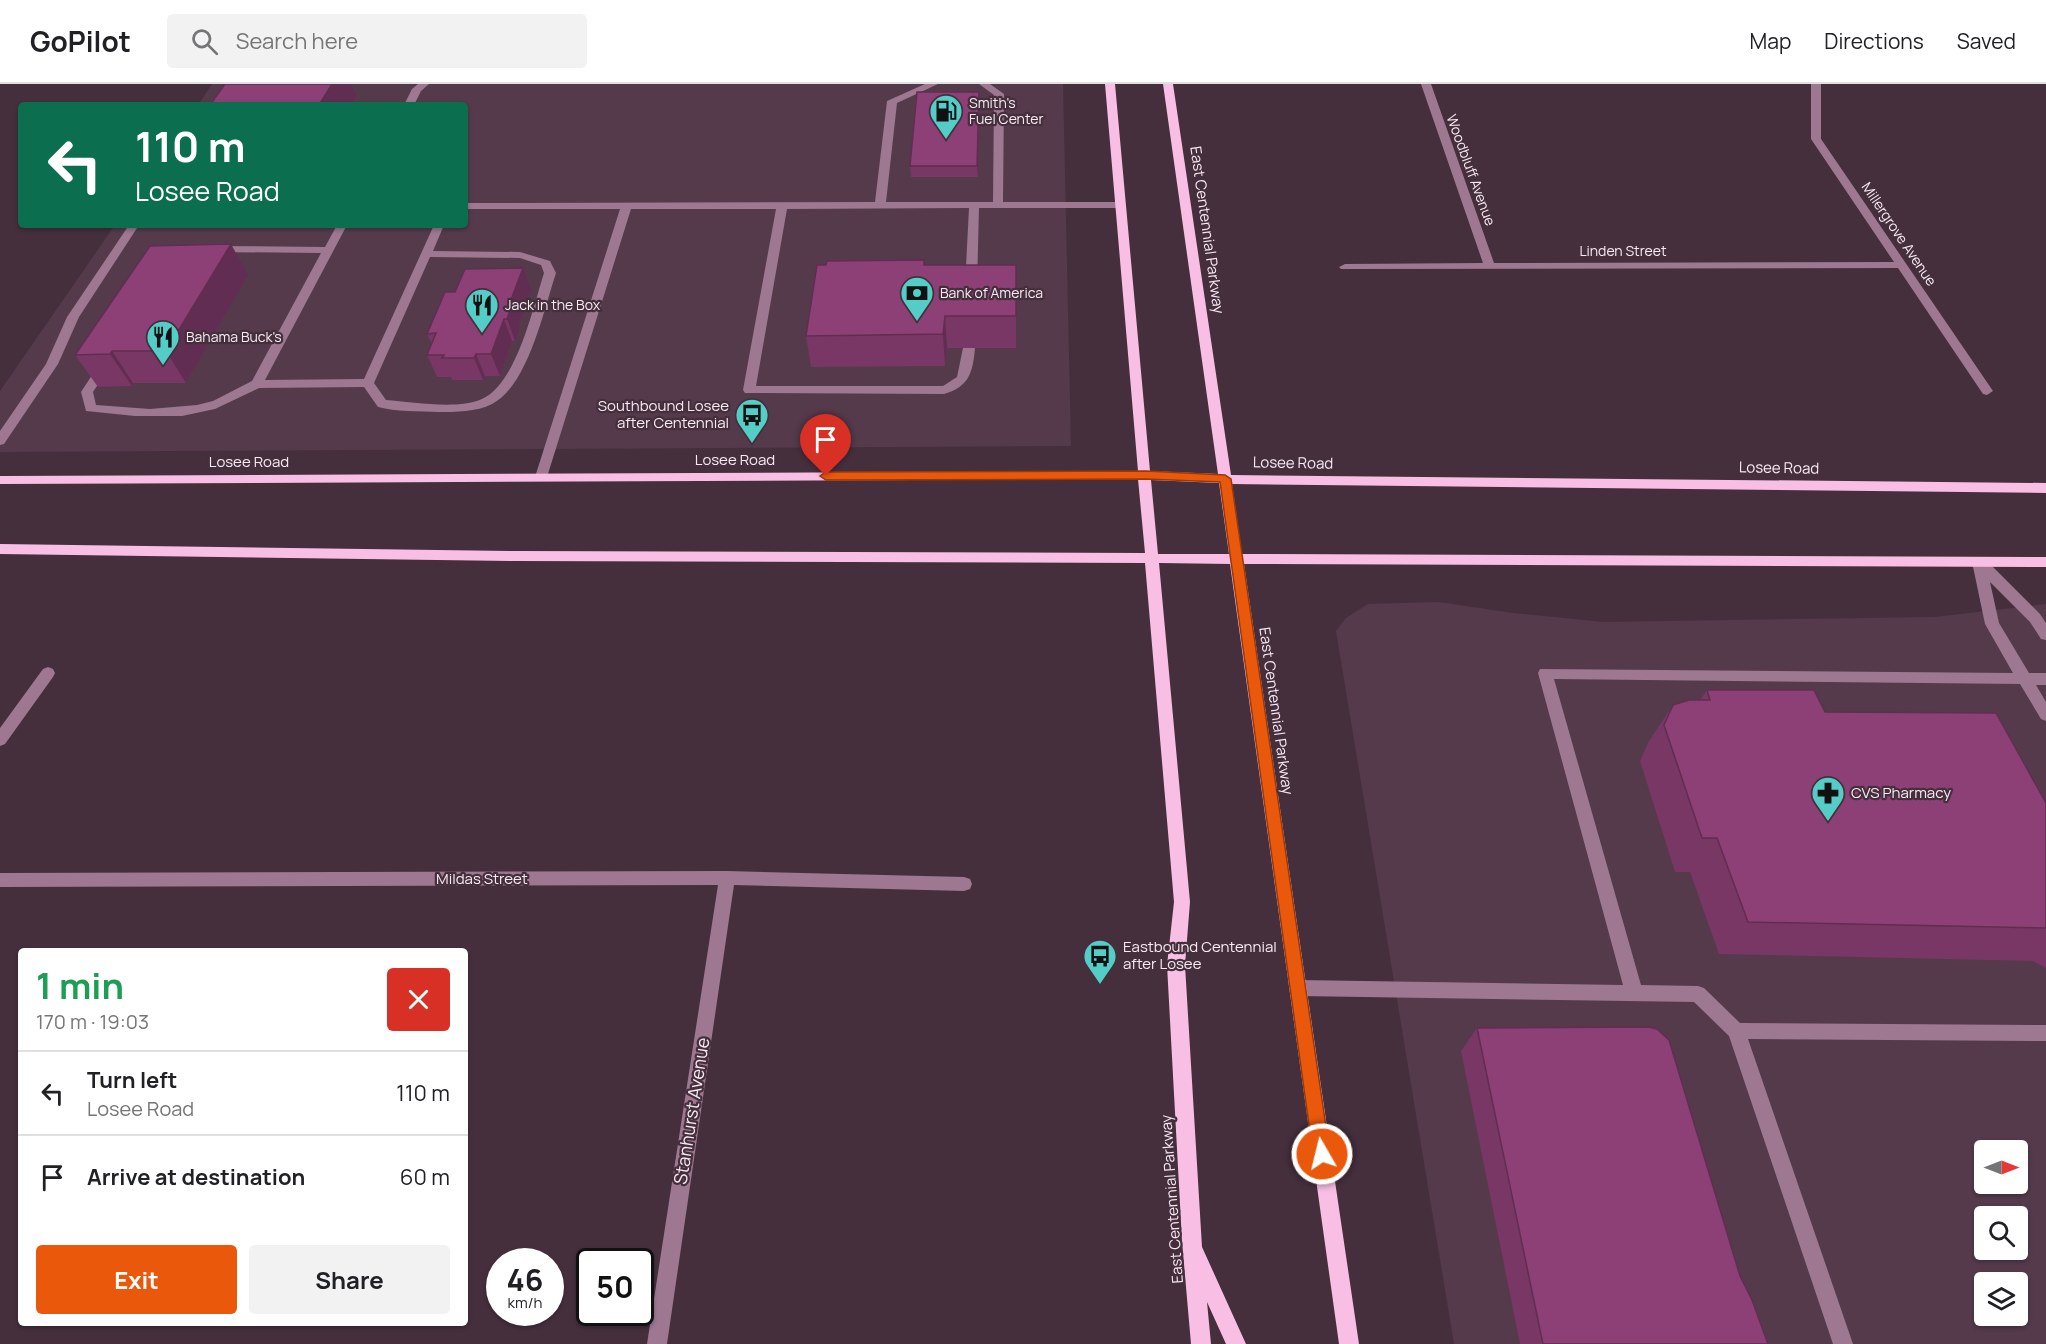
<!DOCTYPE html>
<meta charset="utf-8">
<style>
:root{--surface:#fff;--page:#f2f2f2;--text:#202124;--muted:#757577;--line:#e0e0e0;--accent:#ea580c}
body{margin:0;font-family:Manrope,sans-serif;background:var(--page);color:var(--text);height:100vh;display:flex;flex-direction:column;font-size:22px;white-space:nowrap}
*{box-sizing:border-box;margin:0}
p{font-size:20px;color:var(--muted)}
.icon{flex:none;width:33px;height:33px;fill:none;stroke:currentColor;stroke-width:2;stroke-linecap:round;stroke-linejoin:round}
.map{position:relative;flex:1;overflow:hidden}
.side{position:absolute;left:18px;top:864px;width:450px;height:378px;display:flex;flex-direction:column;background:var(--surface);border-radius:6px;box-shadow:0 2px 4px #0004}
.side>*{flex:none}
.top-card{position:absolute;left:18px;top:18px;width:450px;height:126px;border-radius:6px;box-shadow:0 2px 4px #0004;background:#0b6e4f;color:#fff;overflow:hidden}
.needle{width:39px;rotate:90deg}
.controls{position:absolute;left:1974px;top:1056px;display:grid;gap:12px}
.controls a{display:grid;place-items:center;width:54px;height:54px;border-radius:6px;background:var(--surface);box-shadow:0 2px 4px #0004;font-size:30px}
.speed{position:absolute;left:486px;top:1164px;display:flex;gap:12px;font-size:30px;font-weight:700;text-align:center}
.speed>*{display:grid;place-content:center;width:78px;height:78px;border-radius:50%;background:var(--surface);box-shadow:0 2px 4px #0004;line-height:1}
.speed small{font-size:15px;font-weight:400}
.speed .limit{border:3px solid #111;border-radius:9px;background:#fff;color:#111}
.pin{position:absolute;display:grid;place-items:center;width:51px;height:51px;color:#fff;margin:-62px -26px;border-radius:50% 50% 50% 0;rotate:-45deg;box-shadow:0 0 6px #0007}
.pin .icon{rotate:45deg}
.me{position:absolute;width:66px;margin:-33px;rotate:352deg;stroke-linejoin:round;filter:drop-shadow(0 0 4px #0008)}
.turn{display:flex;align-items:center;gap:21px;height:126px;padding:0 18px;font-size:27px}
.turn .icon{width:78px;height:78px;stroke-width:2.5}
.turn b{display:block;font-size:42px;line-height:51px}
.round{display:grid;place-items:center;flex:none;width:63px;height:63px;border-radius:6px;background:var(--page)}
.head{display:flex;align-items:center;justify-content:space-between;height:102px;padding:0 18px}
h1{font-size:36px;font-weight:700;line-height:45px;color:#1e9e55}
.button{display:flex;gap:12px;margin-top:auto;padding:12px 18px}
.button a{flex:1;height:69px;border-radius:6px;background:var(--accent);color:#fff;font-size:24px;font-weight:700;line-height:69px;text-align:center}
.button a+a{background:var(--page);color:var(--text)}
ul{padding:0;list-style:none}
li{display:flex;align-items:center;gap:18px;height:84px;padding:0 18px;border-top:2px solid var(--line)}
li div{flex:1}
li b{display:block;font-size:22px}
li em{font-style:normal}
header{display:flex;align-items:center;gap:36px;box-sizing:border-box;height:84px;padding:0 30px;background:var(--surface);border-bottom:2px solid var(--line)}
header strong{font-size:28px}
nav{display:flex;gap:33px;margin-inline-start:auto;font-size:21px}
.search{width:420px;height:54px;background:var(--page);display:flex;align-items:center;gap:15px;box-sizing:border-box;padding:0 21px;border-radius:6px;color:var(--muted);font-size:22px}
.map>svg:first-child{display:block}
</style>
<header>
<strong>GoPilot</strong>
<div class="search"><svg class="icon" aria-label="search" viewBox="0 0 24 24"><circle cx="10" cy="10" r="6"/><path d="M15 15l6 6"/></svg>Search here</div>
<nav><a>Map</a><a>Directions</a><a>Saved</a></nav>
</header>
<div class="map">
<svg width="2046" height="1260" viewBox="0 0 2046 1260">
<rect width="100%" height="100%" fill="#452f3d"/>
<path fill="#543a4b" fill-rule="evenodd" d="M 212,0 L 1063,0 L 1071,362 L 0,368 L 0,307 L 115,141 L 465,141 L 465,21 L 198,21 Z
M 1439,518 L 1513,529 L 1604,538 L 1934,533 L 2046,520 L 2046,1260 L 1454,1260 L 1336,547 L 1346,534 L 1368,520 ZM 1984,1066 L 2018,1066 L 2018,1100 L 1984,1100 ZM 1984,1132 L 2018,1132 L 2018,1166 L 1984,1166 ZM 1984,1198 L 2018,1198 L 2018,1232 L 1984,1232 Z"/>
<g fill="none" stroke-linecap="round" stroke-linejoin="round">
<path fill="#9d7890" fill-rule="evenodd" d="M 418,0 L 429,0 L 421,7 L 414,21 L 404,21 L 412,5 Z
M 925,0 L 938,0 L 897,19 L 886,118 L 993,118 L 994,11 L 979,0 L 990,0 L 1004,10 L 1003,118 L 1121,118 L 1126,121 L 1121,124 L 979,124 L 977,202 L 971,205 L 965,202 L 969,124 L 787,125 L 756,302 L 943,302 L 957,293 L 963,264 L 969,260 L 975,264 C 973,288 969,303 944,310 L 745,309 L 743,306 L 776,125 L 631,125 L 547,393 L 541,397 L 536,396 L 535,393 L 620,125 L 465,125 L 465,119 L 875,118 L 887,17 Z
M 1421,0 L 1431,0 L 1494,179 L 1894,178 L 1811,55 L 1811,0 L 1821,0 L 1821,55 L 1993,307 L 1987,311 L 1983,310 L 1898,184 L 1341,185 L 1339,183 L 1345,180 L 1483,179 Z
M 129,141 L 139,141 L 79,233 L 58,280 L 4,360 L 0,361 L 0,347 L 46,280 L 67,233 Z
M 337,141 L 347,141 L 265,296 L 364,295 L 434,141 L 444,141 L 433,167 L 520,168 L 550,177 L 556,189 C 544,225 528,302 492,320 C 476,328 456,328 438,328 C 419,327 396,328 378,323 L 364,303 L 259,304 L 215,325 L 182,332 L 135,332 L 86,327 L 81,308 L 100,279 L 104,278 L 110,282 L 93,308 L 96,321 L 150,325 L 197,321 L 213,317 L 252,297 L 321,169 L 215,168 L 209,165 L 215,162 L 325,163 ZM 430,173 L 520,174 L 541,181 L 544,189 C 533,223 517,299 482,315 C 457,326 413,318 386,316 L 374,299 Z
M 1979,473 L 1984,474 L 2040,530 L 2046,539 L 2046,556 L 2041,555 L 2030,538 L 1990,498 L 1999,539 L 2029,589 L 2046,589 L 2046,601 L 2036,601 L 2046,618 L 2046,637 L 2041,635 L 2020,600 L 1554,595 L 1641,901 L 1698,902 L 1704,904 L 1740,939 L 2046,941 L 2046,957 L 1748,955 L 1853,1260 L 1833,1260 L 1729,952 L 1694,918 L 1298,912 L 1292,910 L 1289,904 L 1292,898 L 1298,896 L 1623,901 L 1538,589 L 1540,585 L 2013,589 L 1985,540 L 1972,478 Z
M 48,583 L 53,585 L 55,589 L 53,593 L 5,660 L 0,662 L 0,644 L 43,585 Z
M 727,787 L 964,793 L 970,795 L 972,800 L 970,805 L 964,807 L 734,801 L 667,1260 L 647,1260 L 718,801 L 0,803 L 0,789 Z"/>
<path fill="#f9bee4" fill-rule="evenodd" d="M 1105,0 L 1115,0 L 1150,387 L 1218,390 L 1163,0 L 1173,0 L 1231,391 L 2046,399 L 2046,409 L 1232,400 L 1242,470 L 2046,473 L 2046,483 L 1244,480 L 1359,1260 L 1339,1260 L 1230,480 L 1159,479 L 1190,818 L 1185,881 L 1202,1163 L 1246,1260 L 1226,1260 L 1207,1218 L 1211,1260 L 1191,1260 L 1182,1157 L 1167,881 L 1174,818 L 1145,479 L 516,477 L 0,470 L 0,460 L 516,467 L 1145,469 L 1138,395 L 0,400 L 0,392 L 1138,387 ZM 1151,396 L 1219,399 L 1229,470 L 1158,470 Z"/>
</g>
<path fill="#783765" d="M 979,8 L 978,93 L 911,93 L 910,82 Z
M 924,181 L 1016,181 L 1016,264 L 947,264 L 945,282 L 811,283 L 806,252 Z
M 248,191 L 186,299 L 133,299 L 132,302 L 98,303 L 75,271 Z
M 531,206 L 519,239 L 520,243 L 515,257 L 512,257 L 500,292 L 485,292 L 483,296 L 452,296 L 451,293 L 437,293 L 427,271 L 432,260 L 427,250 Z
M 1707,606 L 1825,628 L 2046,719 L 2046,884 L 2033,877 L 1719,870 L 1690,788 L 1675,788 L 1640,677 L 1649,657 L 1673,621 L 1700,616 Z
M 1477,944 L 1740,1192 L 1768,1260 L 1520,1260 L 1461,967 Z"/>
<path fill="#622d52" d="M 332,0 L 351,0 L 356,12 L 351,21 L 319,21 Z
M 979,8 L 979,19 L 978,93 L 977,82 Z
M 231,160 L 248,191 L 186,299 L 166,267 Z
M 523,184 L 531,206 L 519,239 L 520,243 L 515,257 L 507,235 L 509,221 Z
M 945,232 L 947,264 L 945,282 L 943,250 Z
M 504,235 L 512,257 L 500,292 L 491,270 Z
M 112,267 L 133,299 L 132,302 L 110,270 Z
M 476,270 L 485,292 L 483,296 L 474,274 Z"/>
<path fill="#8c4075" stroke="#622d52" stroke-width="1.5" d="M 225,0 L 332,0 L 319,21 L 210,21 Z
M 917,8 L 979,8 L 977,82 L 910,82 Z
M 231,160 L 166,267 L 112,267 L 110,270 L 75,271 L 150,162 Z
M 924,176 L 924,181 L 1016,181 L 1016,232 L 945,232 L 943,250 L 806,252 L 817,181 L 826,181 L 827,177 Z
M 523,184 L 509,221 L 512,221 L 507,235 L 504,235 L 491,270 L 476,270 L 474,274 L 442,274 L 444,271 L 427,271 L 436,249 L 427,250 L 445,208 L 455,208 L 465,185 Z
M 1707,606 L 1814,606 L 1825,628 L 1996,629 L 2046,719 L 2046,844 L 1748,838 L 1717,754 L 1702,754 L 1664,641 L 1673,621 L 1689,616 L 1710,616 Z
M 1648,943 L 1657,945 L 1669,956 L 1740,1192 L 1752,1216 L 1768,1260 L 1543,1260 L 1477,944 Z"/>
<path fill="#ea580c" stroke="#983908" stroke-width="1.5" d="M 1146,387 L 1225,391 L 1231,395 L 1330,1070 L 1328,1076 L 1322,1079 L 1316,1076 L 1313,1070 L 1220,398 L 1146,395 L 826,396 L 820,392 L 826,388 Z"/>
<defs>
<symbol id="fuel-pin" viewBox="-11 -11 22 30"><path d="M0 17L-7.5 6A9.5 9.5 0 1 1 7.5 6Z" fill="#54cdc7" stroke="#452f3d"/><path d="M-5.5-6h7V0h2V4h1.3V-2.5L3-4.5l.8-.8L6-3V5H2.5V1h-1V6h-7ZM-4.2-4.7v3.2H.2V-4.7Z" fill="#111"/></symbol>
<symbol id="bank-pin" viewBox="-11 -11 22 30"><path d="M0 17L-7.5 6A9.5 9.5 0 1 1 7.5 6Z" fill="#54cdc7" stroke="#452f3d"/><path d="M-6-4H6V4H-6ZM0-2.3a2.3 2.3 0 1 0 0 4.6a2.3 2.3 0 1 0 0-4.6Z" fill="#111"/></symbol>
<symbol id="restaurant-pin" viewBox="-11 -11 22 30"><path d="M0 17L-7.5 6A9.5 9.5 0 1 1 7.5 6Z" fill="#54cdc7" stroke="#452f3d"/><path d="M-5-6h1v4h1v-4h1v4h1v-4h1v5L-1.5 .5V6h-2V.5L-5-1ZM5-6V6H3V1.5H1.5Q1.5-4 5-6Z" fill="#111"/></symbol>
<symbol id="bus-pin" viewBox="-11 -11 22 30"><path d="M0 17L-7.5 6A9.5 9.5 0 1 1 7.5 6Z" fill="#54cdc7" stroke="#452f3d"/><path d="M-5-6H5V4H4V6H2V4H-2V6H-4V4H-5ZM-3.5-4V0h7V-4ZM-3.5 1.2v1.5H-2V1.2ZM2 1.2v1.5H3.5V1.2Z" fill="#111"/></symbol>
<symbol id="pharmacy-pin" viewBox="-11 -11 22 30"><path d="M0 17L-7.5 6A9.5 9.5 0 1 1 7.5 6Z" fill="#54cdc7" stroke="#452f3d"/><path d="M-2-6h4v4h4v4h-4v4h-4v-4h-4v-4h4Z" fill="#111"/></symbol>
</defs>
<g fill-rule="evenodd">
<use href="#fuel-pin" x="927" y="8" width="38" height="52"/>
<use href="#bank-pin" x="898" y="190" width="38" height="52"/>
<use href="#restaurant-pin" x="463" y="202" width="38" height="52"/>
<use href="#restaurant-pin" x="144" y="234" width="38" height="52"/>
<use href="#bus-pin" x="733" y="312" width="38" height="52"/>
<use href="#pharmacy-pin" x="1809" y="690" width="38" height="52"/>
<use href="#bus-pin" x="1081" y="853" width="38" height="52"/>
</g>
<g text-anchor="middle" stroke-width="4.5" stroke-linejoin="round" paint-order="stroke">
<g font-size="14" fill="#f8e9f2" stroke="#452f3d" text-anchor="start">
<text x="969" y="24">Smith's<tspan x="969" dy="16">Fuel Center</tspan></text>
<text x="940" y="214">Bank of America</text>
<text x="505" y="226">Jack in the Box</text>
<text x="186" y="258">Bahama Buck's</text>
</g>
<g font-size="14" fill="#f8e9f2" stroke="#452f3d">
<text transform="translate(1471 86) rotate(70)" y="5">Woodbluff Avenue</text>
<text transform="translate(1899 150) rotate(56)" y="5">Millergrove Avenue</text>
<text x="1623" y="172">Linden Street</text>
</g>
<g font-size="15" fill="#f8e9f2" stroke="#452f3d">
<text transform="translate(1207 146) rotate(82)" y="5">East Centennial Parkway</text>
<text x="735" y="381">Losee Road</text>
<text x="249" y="383">Losee Road</text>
<text transform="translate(1293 379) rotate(1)" y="5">Losee Road</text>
<text transform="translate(1779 384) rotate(1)" y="5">Losee Road</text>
<text transform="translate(1276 627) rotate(82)" y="5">East Centennial Parkway</text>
<text x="482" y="800">Mildas Street</text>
<text transform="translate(1172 1115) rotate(-94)" y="5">East Centennial Parkway</text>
</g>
<g font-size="15" fill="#f8e9f2" stroke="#452f3d" text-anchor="start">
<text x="729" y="327" text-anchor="end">Southbound Losee<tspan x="729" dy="17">after Centennial</tspan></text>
<text x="1851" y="714">CVS Pharmacy</text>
<text x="1123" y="868">Eastbound Centennial<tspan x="1123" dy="17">after Losee</tspan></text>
</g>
<g font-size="18" fill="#f8e9f2" stroke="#452f3d">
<text transform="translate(692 1027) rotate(-81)" y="6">Stanhurst Avenue</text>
</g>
</g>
</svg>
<div class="controls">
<a><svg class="needle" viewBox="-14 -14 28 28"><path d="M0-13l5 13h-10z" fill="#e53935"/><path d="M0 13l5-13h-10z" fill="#757577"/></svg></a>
<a><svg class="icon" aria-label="search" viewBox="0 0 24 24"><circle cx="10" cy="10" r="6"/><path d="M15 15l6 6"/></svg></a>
<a><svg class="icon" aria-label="layers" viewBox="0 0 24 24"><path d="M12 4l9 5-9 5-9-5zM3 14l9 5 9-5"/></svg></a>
</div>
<div class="speed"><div>46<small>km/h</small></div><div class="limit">50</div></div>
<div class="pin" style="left:826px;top:392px;background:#d93025"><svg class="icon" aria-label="arrive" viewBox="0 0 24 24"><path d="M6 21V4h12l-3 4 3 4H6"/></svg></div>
<svg class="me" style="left:1322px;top:1070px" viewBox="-20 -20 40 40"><circle r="17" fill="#ea580c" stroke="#fff" stroke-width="3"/><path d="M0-11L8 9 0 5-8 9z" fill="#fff"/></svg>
<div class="top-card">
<div class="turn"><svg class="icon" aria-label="left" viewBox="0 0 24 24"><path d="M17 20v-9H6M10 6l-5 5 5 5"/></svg><div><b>110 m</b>Losee Road</div></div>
</div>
<section class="side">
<div class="head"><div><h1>1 min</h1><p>170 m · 19:03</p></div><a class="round" style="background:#d93025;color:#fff"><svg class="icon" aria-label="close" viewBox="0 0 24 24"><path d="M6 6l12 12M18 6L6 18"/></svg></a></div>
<ul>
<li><svg class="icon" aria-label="left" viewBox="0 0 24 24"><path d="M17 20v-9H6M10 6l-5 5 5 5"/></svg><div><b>Turn left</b><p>Losee Road</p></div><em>110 m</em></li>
<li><svg class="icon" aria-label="arrive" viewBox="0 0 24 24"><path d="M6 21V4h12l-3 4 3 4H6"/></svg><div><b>Arrive at destination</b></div><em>60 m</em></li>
</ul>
<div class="button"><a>Exit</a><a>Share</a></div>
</section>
</div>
